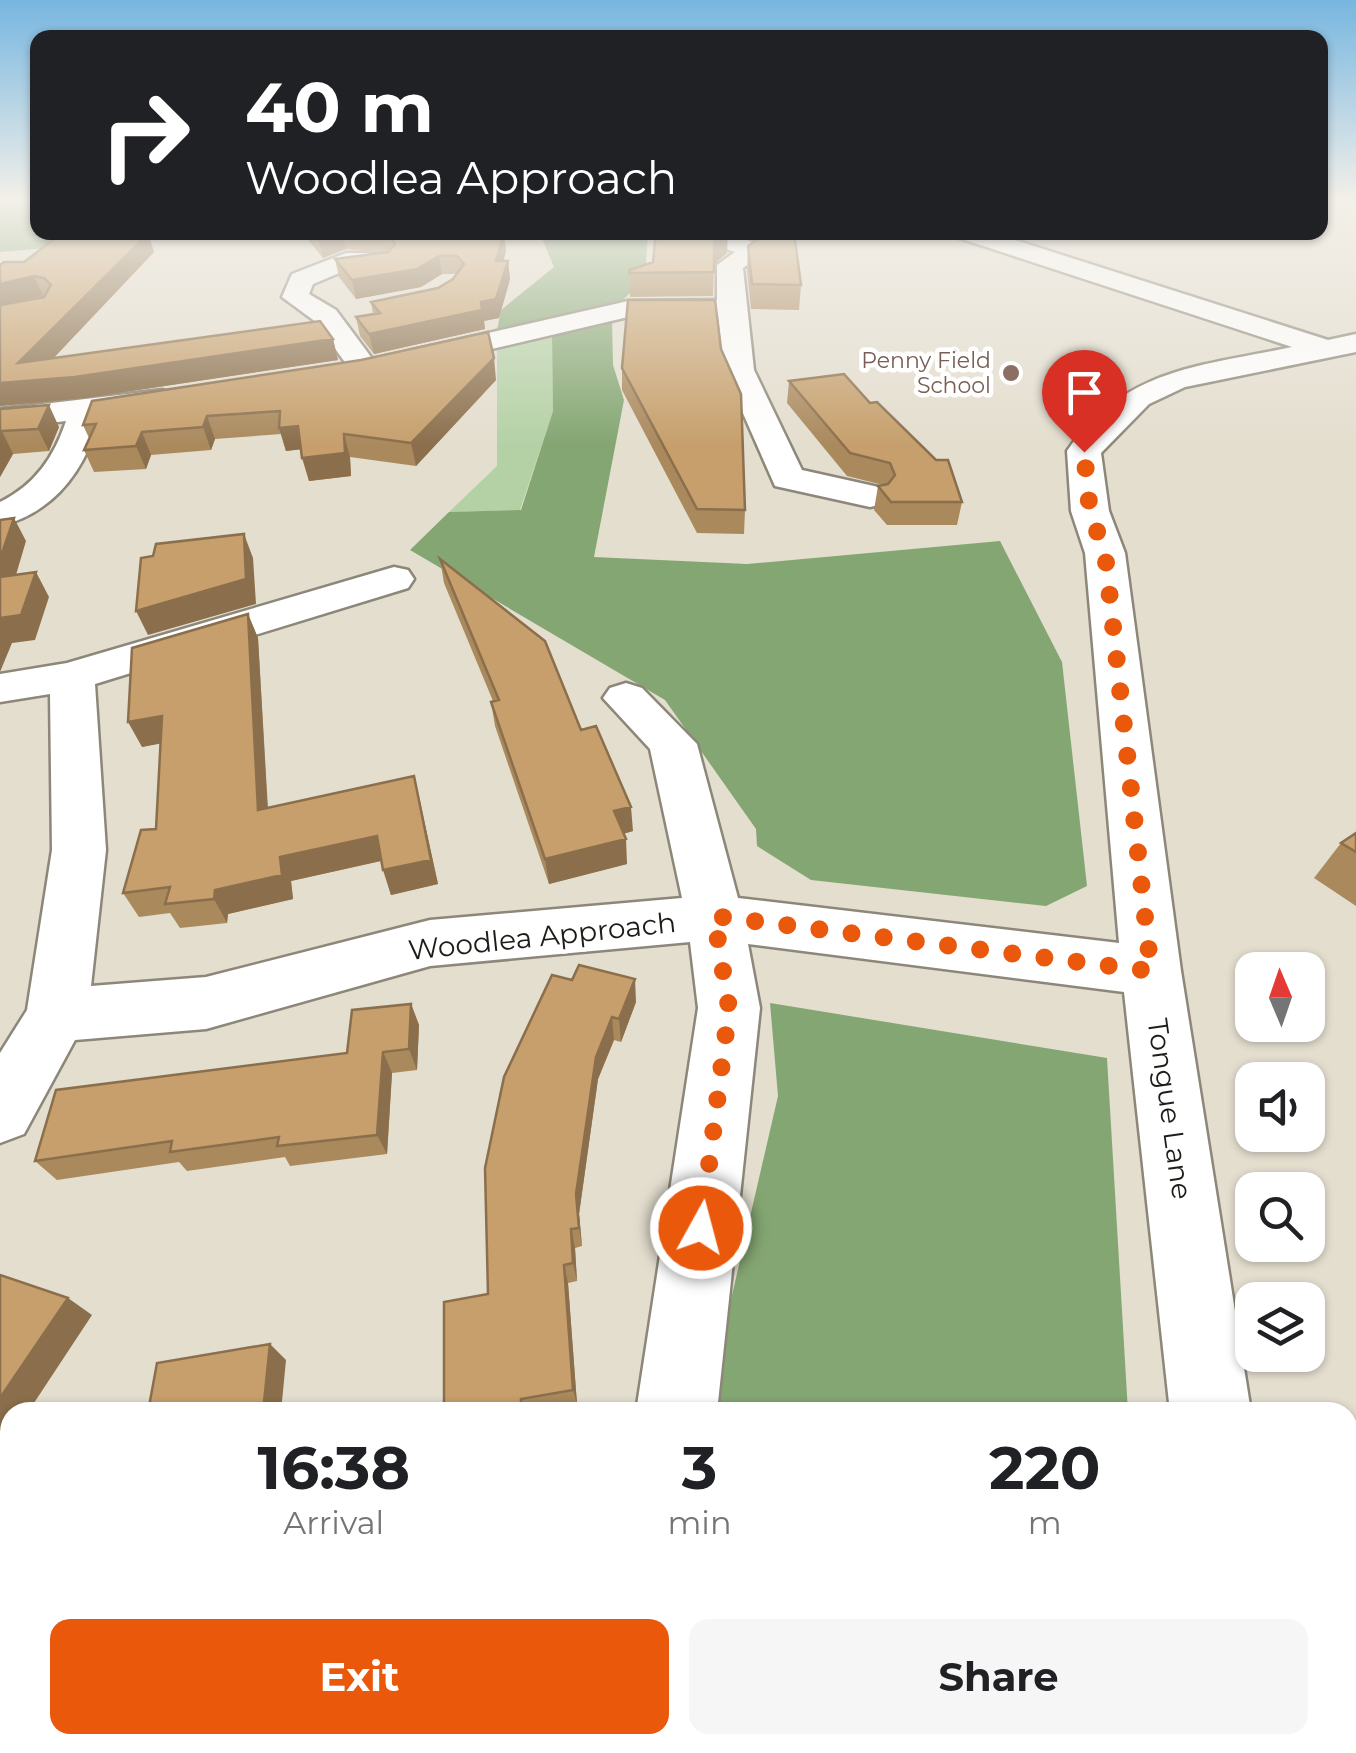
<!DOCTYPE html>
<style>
:root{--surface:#fff;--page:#f6f6f6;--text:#202124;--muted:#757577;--accent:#ea580c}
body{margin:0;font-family:Montserrat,sans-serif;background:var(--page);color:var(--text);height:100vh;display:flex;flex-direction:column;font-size:38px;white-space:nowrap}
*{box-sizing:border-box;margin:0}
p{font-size:32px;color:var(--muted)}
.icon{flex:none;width:55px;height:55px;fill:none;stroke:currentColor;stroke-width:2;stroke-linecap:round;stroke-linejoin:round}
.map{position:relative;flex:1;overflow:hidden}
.side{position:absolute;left:0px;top:1402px;width:1358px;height:352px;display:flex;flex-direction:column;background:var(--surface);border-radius:30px 30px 0 0;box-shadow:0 2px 8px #0004}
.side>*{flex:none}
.banner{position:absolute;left:30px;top:30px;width:1298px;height:210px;border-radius:20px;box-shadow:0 2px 8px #0004;background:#202124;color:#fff;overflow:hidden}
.needle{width:65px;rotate:358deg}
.buttons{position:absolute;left:1235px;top:952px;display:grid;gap:20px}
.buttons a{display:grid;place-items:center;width:90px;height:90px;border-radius:20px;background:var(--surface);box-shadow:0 2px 8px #0004;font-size:50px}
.pin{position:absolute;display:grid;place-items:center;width:85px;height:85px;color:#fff;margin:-102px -42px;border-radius:50% 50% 50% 0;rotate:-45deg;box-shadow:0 0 10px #0007}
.pin .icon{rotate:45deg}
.me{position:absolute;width:110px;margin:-55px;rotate:7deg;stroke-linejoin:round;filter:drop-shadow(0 0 8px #0008)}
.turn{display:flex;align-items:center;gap:35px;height:210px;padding:0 50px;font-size:45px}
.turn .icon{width:130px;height:130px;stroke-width:2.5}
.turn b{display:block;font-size:70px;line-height:85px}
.eta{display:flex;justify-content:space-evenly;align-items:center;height:170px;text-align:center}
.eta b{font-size:60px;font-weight:700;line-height:70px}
.action{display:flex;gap:20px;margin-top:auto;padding:20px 50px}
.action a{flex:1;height:115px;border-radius:20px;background:var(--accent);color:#fff;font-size:40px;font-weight:700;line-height:115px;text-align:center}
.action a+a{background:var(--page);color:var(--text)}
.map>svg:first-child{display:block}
</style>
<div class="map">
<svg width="1356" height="1753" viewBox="0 0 1356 1753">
<rect width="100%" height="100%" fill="#e4decf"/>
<path fill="#b4d1a6" d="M 552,336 L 553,411 L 520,510 L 449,512 L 497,466 L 497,347 Z"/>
<path fill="#84a672" d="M 0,200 L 37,200 L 38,232 L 225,233 L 0,252 Z
M 421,233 L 648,233 L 645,278 L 623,300 L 497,330 L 501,310 L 554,267 L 540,234 Z
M 612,321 L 613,365 L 624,400 L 594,557 L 747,564 L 1000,541 L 1062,662 L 1087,886 L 1046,906 L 811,880 L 757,846 L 756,829 L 665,700 L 410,550 L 449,512 L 521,510 L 553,411 L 552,336 Z
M 770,1003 L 1107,1058 L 1128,1412 L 705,1412 L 778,1096 Z
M 601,1745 L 1148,1745 L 1148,1753 L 598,1753 Z"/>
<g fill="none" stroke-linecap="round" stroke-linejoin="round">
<defs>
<path id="minor" d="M 724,232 L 764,246 L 767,251 L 743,268 L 754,370 L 802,470 L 883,488 L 888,496 L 883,504 L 870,507 L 775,486 L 724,370 L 718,316 L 628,317 L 419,366 L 409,363 L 404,357 L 409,351 L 628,301 L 717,300 L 717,265 L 735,252 L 697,239 L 693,234 Z
M 953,232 L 990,232 L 1328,340 L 1356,334 L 1356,352 L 1185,387 L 1149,404 L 1101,453 L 1109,511 L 1125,553 L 1181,971 L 1251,1412 L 1170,1412 L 1124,992 L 748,944 L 760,1008 L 717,1412 L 636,1412 L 698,1008 L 690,942 L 430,966 L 206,1029 L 75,1040 L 24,1134 L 0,1143 L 0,1053 L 27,1010 L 52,850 L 50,694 L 0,702 L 0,674 L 67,663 L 394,567 L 408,570 L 414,579 L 408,588 L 95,684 L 106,850 L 91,986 L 206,977 L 430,920 L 682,898 L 650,749 L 603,698 L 610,688 L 626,683 L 642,688 L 697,744 L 738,898 L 1119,943 L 1085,553 L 1071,511 L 1067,451 C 1124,368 1202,366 1292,347 L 956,237 Z
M 346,253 L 382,253 L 395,261 L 382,269 L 349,269 L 313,284 L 309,294 L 336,310 L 380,369 L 376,375 L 354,375 L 316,322 L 282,297 L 292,274 Z
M 162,390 L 173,393 L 178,400 L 173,407 L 100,417 C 85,470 55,512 0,526 L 0,502 C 35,485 54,457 66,421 L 0,429 L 0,409 Z
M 1202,1745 L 1300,1745 L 1301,1753 L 1203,1753 Z"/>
</defs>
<use href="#minor" stroke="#8c8779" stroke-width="5"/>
<use href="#minor" fill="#fff" fill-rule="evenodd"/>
</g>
<path fill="#aa895d" d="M 306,232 L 504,234 L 506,251 L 503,261 L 508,261 L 510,279 L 499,318 L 484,321 L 485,329 L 374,354 L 360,336 L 356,317 L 373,314 L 371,302 L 438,288 L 453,279 L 457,274 L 442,274 L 421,287 L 356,299 L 339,277 L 335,259 L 383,253 L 346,249 L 323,258 L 308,240 Z
M 736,232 L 794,232 L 801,285 L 799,310 L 751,309 L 747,270 L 748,246 L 758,240 Z
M 148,234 L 154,252 L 53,358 L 333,339 L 338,360 L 85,398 L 0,406 L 0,265 L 24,262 Z
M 727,253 L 714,264 L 713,296 L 630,297 L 630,270 Z
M 721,349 L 745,510 L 744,534 L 697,533 L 622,390 L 622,368 Z
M 496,380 L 416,466 L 350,457 L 351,476 L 309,481 L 301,449 L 286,451 L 281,434 L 215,439 L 211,450 L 151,455 L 146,469 L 94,472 L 84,450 L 89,438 L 83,425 Z
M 789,381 L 962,502 L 957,525 L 887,525 L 874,510 L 878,486 L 883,485 L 847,476 L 787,403 Z
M 0,409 L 59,427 L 49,451 L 13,454 L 0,477 Z
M 440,559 L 581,730 L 633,831 L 623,834 L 627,864 L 549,884 L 495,726 L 491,702 L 493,701 L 444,583 Z
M 248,614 L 258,638 L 268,808 L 420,801 L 438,884 L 391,895 L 381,861 L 291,881 L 293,899 L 228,914 L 227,923 L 180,928 L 170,913 L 139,917 L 123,893 L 156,829 L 160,743 L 142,747 Z
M 1356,833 L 1356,906 L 1314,878 L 1341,843 Z
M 636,1002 L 621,1042 L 614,1040 L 598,1079 L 579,1214 L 582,1246 L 575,1248 L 577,1281 L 568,1283 L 577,1404 L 528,1412 L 444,1412 L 488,1294 L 504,1077 Z
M 411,1004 L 419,1025 L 417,1070 L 392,1073 L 387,1154 L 290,1166 L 285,1157 L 187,1171 L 179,1162 L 57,1180 L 35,1161 L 347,1053 Z"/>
<path fill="#8b6f4c" d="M 342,232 L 346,249 L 323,258 L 319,240 Z
M 725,232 L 728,232 L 727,253 L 713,265 L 714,242 Z
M 148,234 L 154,252 L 32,381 L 333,339 L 338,360 L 85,398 L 0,406 L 0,383 L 18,363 Z
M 504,234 L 506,251 L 498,279 L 496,261 Z
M 439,256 L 442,274 L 421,287 L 356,299 L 352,280 Z
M 508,261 L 510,279 L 499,318 L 484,321 L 485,329 L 374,354 L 369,334 L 481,302 Z
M 34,276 L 43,295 L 0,306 L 0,284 Z
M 494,358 L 496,380 L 416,466 L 411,443 Z
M 49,405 L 59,427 L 49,451 L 38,429 Z
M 207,416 L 215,439 L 211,450 L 203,427 Z
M 298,426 L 304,449 L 286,451 L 279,428 Z
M 2,431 L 13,454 L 0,477 L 0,434 Z
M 142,432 L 151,455 L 146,469 L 136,446 Z
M 344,434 L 350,457 L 351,476 L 309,481 L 302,458 Z
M 14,518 L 26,541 L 8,602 L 0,589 L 0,559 Z
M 244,534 L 253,558 L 256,604 L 148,635 L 136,611 Z
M 36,572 L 49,597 L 35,640 L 12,643 L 0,672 L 0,618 Z
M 248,614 L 258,638 L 269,834 L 258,810 Z
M 162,716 L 174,741 L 142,747 L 128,722 Z
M 414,776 L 438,884 L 391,895 L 383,870 Z
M 631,807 L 633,831 L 615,836 L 614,811 Z
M 377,836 L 385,860 L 291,881 L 293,899 L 228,914 L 227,923 L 214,899 L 215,890 L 280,857 Z
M 626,839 L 627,864 L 549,884 L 545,859 Z
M 635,979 L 636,1002 L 621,1042 L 619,1019 Z
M 411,1004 L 419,1025 L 417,1070 L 409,1049 Z
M 612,1017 L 614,1040 L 598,1079 L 579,1214 L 582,1246 L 579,1228 L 576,1194 L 596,1057 Z
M 383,1052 L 392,1073 L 387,1154 L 377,1135 Z
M 571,1229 L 575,1248 L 577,1281 L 573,1263 Z
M 564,1265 L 568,1283 L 577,1404 L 573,1390 Z
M 68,1298 L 92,1315 L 28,1412 L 10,1412 L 10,1450 L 0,1466 L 0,1398 Z
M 270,1344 L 286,1360 L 281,1412 L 263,1412 Z
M 175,1745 L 200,1745 L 199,1753 L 174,1753 Z"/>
<path fill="#c69f6c" stroke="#8b6f4c" stroke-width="2.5" d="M 312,232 L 341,232 L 319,240 Z
M 348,232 L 504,234 L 496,261 L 508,261 L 496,299 L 481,302 L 482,310 L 369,334 L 356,317 L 380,313 L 371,302 L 438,288 L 453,279 L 464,264 L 457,256 L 439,256 L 417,269 L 352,280 L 335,259 L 388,252 L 395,244 L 391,236 Z
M 656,232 L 725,232 L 714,242 L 714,272 L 629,273 L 630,270 L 653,262 Z
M 768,232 L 794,232 L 801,285 L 752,284 L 748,246 Z
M 61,234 L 148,234 L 18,363 L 320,321 L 333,339 L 75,377 L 0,383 L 0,305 L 44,297 L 51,285 L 44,278 L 34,276 L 0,284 L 0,265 L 4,262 L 24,262 Z
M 628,300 L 715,300 L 721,349 L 741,394 L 745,510 L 697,509 L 622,368 Z
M 488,332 L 494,358 L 411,443 L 344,434 L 345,453 L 302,458 L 298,426 L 279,428 L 280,411 L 207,416 L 203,427 L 142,432 L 136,446 L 84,450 L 96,424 L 83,425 L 92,401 L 361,360 Z
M 844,374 L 870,403 L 877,402 L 936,460 L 948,460 L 962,502 L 891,502 L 878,486 L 888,484 L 895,475 L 890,463 L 850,453 L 789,381 Z
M 49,405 L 38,429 L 2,431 L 0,434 L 0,409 Z
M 14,518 L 0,559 L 0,520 Z
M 244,534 L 246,579 L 136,611 L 141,558 L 153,556 L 156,544 Z
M 440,559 L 545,641 L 581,730 L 596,726 L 631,807 L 614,811 L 626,839 L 545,859 L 491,702 L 499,700 Z
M 36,572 L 21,615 L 0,618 L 0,577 Z
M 248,614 L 258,810 L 414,776 L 431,860 L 383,870 L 377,836 L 280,857 L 282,875 L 215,890 L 214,899 L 165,904 L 170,887 L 123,893 L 141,830 L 156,829 L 162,716 L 128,722 L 132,648 Z
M 1356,833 L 1356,852 L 1341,843 Z
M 579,965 L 635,979 L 619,1019 L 612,1017 L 596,1057 L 576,1194 L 579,1228 L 571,1229 L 573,1263 L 564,1265 L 573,1390 L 521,1399 L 521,1412 L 444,1412 L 444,1302 L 488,1294 L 485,1168 L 504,1077 L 552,975 L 572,980 Z
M 411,1004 L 409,1049 L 383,1052 L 377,1135 L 277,1146 L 279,1137 L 170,1152 L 172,1141 L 35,1161 L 56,1090 L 347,1053 L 352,1010 Z
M 0,1275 L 68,1298 L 0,1398 Z
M 270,1344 L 263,1412 L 148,1412 L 157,1363 Z
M 77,1745 L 175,1745 L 174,1753 L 75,1753 Z"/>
<linearGradient id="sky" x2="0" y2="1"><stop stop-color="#77b6e0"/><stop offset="0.45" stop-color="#f3f0e9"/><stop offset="1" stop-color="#f3f0e9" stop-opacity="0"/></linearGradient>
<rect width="1356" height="445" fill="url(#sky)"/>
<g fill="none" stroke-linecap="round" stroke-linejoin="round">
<path stroke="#ea580c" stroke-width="18" stroke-dasharray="0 32.4" d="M 701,1228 L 729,1008 L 714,916 L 1151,971 L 1105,553 L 1090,512 L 1084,452"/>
</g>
<circle fill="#8d6e63" stroke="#fff" stroke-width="4" cx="1011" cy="373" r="10"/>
<g text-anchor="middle" stroke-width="9" stroke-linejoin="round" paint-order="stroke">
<g font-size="22" fill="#785e54" stroke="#fff" text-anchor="end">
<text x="991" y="368">Penny Field<tspan x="991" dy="25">School</tspan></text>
</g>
<g font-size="28" fill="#1e1c17" stroke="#fff">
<text transform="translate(542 936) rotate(-6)" y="10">Woodlea Approach</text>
<text transform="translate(1170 1109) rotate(82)" y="10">Tongue Lane</text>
</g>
</g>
</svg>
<div class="buttons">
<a><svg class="needle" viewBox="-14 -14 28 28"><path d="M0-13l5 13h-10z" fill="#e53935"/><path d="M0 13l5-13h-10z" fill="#757577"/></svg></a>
<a><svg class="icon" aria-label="sound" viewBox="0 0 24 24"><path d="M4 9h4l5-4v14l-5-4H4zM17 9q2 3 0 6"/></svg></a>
<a><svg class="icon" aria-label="search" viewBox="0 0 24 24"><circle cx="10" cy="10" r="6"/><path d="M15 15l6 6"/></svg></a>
<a><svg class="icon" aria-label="layers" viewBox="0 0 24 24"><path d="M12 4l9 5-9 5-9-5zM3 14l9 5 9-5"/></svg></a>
</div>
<div class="pin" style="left:1084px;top:452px;background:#d93025"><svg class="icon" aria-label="arrive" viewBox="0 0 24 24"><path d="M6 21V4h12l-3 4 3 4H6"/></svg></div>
<svg class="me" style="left:701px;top:1228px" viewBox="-20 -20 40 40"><circle r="17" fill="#ea580c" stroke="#fff" stroke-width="3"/><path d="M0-11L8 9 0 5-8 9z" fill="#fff"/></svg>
<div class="banner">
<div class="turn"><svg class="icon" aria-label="right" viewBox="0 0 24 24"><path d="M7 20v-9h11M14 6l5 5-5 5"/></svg><div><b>40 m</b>Woodlea Approach</div></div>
</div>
<section class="side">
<div class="eta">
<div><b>16:38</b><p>Arrival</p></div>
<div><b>3</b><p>min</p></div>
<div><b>220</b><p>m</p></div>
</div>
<div class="action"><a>Exit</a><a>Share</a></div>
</section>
</div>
